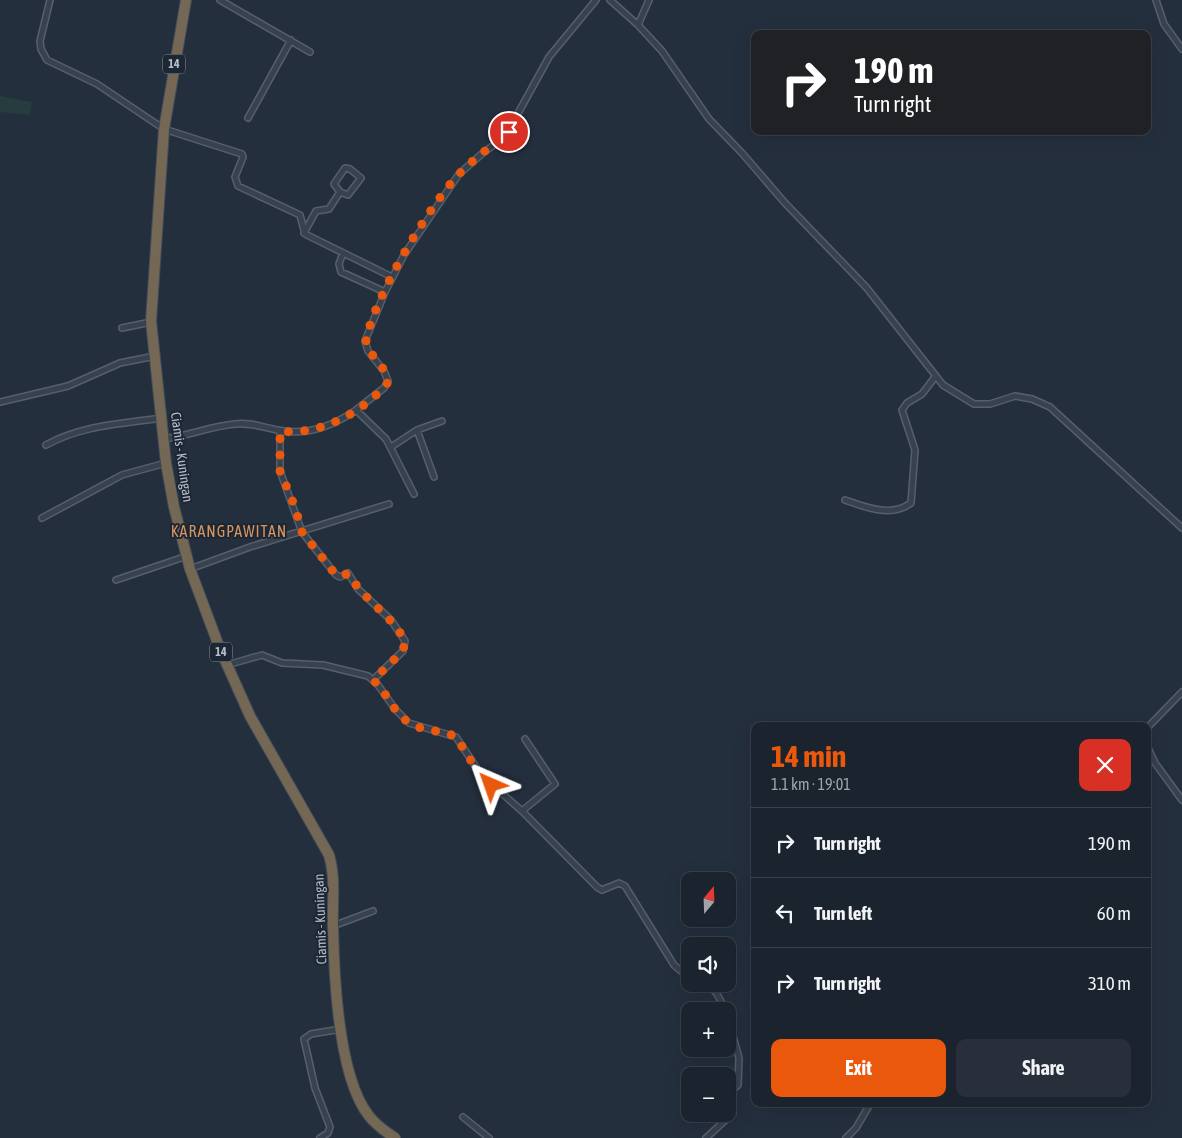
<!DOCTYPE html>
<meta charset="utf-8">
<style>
:root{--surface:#1b232e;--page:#282f3a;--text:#f1f3f6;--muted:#a0a4aa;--line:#39404a;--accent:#ea580c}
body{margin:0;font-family:"Asap Condensed",sans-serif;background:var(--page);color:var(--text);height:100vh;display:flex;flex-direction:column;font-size:19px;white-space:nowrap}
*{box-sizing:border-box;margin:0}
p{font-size:16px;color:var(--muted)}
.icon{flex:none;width:28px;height:28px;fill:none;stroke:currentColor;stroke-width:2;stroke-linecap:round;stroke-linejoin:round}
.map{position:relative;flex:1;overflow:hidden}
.details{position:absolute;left:751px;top:722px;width:400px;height:385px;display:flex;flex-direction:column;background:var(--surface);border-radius:10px;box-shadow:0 5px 20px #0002,0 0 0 1px var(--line)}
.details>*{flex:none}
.guide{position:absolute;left:751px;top:30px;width:400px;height:105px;border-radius:10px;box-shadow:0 5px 20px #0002,0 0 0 1px var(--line);background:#202124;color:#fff;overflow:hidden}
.needle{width:32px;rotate:19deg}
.tools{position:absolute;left:681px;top:872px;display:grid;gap:10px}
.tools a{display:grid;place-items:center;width:55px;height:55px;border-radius:10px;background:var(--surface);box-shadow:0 5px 20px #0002,0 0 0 1px var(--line);font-size:25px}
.pin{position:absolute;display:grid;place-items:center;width:42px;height:42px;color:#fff;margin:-21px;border:2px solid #fff;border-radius:50%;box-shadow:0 1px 5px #0007}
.me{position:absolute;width:55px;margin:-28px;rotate:317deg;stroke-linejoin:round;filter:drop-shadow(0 0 4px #0008)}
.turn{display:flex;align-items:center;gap:18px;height:105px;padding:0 20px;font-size:22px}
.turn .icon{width:65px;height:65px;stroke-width:2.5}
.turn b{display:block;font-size:35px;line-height:42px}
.round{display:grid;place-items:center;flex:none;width:52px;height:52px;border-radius:10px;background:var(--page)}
.headline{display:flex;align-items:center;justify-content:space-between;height:85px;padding:0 20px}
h1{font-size:30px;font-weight:700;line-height:38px;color:var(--accent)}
.cta{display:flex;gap:10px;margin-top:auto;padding:10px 20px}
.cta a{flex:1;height:58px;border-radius:10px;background:var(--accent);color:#fff;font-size:20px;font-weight:700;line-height:58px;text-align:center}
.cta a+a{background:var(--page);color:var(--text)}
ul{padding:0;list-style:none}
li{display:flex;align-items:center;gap:15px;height:70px;padding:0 20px;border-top:1px solid var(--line)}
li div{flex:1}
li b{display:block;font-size:19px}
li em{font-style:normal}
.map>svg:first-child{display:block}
</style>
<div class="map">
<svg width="1182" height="1138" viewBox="0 0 1182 1138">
<rect width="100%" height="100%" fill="#242f3e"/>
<path fill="#263c3f" d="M 0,96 L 32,102 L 30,115 L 0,112 Z"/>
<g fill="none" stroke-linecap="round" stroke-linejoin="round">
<defs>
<path id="street" d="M 50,0 L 40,41 L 41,49 L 47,60 L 97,84 L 164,129 L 242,154 L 243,157 L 235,177 L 238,186 L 300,215 L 305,234 L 392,277
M 220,0 L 310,52
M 610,0 L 638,25 L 662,51 L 709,119 L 742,153 L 785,203 L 866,287 L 943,385 L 974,404 L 990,404 L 1015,396 L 1032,399 L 1050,407 L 1182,528
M 1156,0 L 1164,24 L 1182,49
M 638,25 L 649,0
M 248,118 L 291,40
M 345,168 L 350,169 L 361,178 L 348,195 L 340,192 L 334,184 Z
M 304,233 L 316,211 L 329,209 L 340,192
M 343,253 L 339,264 L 341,272 L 385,292
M 122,328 L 151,322
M 0,402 L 68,386 L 120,363 L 155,356
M 356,410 L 384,388 L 388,381 L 384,371 L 368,351 L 365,341 L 385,292 L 404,255 L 459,174 L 484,152 L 505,137 L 549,57 L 596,0
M 417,430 L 442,421
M 280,431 L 280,471 L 302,532 L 336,575 L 340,577 L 348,573 L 358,589 L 391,620 L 405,641 L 403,651 L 373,680
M 163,439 C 188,436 211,426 235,424 C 249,422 263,427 277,430 C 305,436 333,426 356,410 L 386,439 L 414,494
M 46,445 C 82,425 122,424 161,418
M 391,447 L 417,430 L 434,477
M 845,500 C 865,507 891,518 911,503 L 915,450 L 902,410 L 907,403 L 922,394 L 935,377
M 42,518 L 122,475 L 166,463
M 190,569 L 250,547 L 389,504
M 116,580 L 187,556
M 227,665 L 262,655 L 282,663 L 323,665 L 368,676 L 378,685 L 395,709 L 409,723 L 456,737 L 482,776 L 522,811 L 597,887 L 602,890 L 619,883 L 625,886 L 674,965 L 681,971 L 690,974
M 1148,727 L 1182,692
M 1148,748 L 1155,763 L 1182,800
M 522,811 L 555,784 L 525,739
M 333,926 L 373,911
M 709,984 L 717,994 L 726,1011
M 728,1018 L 739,1058 L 738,1085 L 728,1094
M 463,1117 L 489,1138
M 320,1138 L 328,1133 L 330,1127 L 315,1088 L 304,1039 L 311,1034 L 341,1029
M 706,1138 L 733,1113 L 728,1101
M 846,1138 L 856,1128 L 870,1104"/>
<path id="highway" d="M 186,0 L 164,129 L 151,321 L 166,463 L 174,507 L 190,569 L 220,649 L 250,716 L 329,855 C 336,879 332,903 333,927 C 334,977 338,1077 369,1116 C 376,1125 386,1132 395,1138"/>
</defs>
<use href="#street" stroke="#565f6c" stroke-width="8"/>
<use href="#highway" stroke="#434c59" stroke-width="12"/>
<use href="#street" stroke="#38414e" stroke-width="5"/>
<use href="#highway" stroke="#746855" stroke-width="10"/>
</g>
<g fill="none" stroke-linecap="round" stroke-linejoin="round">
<path stroke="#ea580c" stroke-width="9" stroke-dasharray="0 16.2" d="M 491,785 L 475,767 L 456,737 C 441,729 422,732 408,722 C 392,711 387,692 373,680 L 403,651 L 405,641 C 391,614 363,600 349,574 L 336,575 L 302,532 L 295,507 L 280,471 L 280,431 C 320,436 361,413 387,384 C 390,368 368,357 366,341 C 373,299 429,206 459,174 C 467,166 476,158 485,151 C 493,145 503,141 509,132"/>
</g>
<g text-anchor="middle" stroke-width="4" stroke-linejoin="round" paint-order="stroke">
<g fill="#1d2633" stroke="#878f9c" stroke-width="1">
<rect x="163" y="54.5" width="22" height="19" rx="4"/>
<rect x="210" y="642.5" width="22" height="19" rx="4"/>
</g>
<g font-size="12" font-weight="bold" fill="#b4bcc9">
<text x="174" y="68">14</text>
<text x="221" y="656">14</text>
</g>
<g font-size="14" fill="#b4bcc9" stroke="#1d2633">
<text transform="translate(182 457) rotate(82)" y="5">Ciamis - Kuningan</text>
<text transform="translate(320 919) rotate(-92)" y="5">Ciamis - Kuningan</text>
</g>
<g font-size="16" letter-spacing="1" fill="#d59563" stroke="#1d2633">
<text x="229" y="537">KARANGPAWITAN</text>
</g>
</g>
</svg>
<div class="tools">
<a><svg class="needle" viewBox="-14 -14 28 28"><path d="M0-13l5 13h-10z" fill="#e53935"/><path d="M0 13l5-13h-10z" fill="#a0a4aa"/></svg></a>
<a><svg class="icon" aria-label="sound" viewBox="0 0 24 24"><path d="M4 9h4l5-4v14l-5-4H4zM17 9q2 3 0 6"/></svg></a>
<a>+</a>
<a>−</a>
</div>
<div class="pin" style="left:509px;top:132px;background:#d93025"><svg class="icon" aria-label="arrive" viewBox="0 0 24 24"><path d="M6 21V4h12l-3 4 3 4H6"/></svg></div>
<svg class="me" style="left:491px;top:785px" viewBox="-20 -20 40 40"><path d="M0-17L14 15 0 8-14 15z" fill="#ea580c" stroke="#fff" stroke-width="4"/></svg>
<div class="guide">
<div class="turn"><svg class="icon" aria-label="right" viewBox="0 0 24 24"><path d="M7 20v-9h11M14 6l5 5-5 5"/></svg><div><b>190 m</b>Turn right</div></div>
</div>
<section class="details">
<div class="headline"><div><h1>14 min</h1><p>1.1 km · 19:01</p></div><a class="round" style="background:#d93025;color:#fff"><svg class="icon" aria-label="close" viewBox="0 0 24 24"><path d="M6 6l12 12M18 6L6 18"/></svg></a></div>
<ul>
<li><svg class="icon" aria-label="right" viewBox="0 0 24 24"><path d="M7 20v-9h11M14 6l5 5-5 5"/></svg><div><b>Turn right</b></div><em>190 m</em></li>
<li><svg class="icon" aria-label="left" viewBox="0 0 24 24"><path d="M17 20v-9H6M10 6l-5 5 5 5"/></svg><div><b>Turn left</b></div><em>60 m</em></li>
<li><svg class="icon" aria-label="right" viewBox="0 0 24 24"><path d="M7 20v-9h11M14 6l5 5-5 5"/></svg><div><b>Turn right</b></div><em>310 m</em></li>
</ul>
<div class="cta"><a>Exit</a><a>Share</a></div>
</section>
</div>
